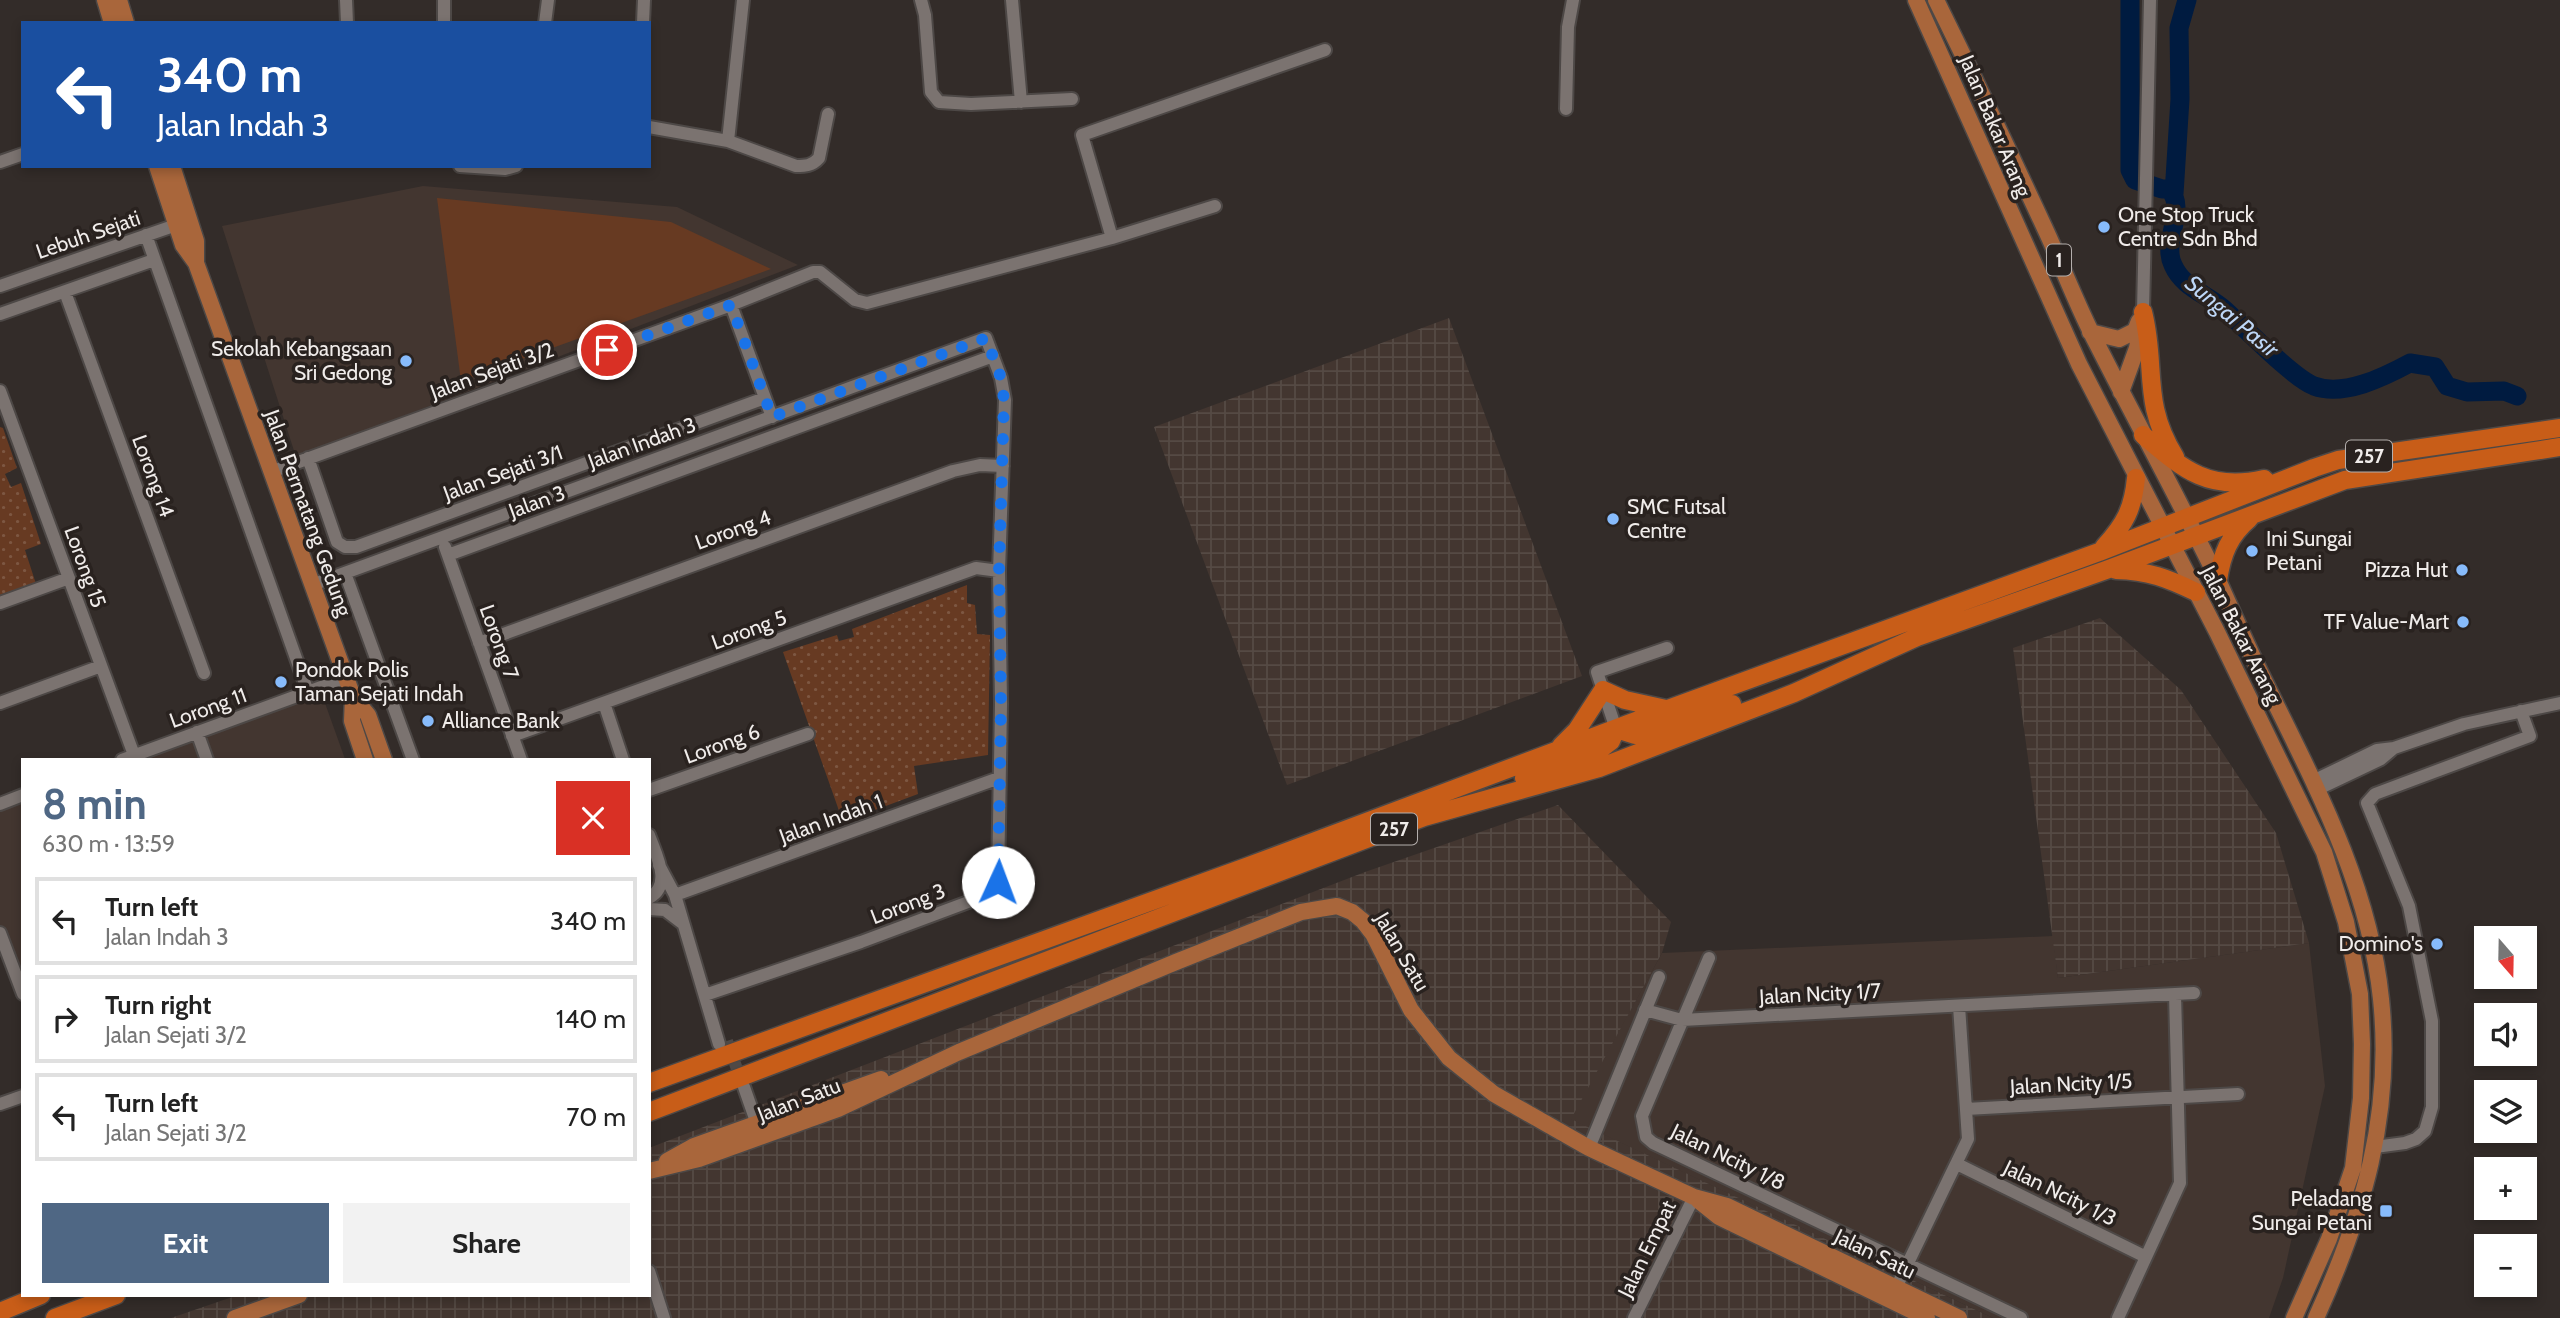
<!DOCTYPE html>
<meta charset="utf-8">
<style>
:root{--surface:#fff;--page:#f2f2f2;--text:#222;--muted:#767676;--line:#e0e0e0;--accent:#4f6784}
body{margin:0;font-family:Cabin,sans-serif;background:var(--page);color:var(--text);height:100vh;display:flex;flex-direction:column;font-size:26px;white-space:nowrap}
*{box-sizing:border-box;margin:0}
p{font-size:23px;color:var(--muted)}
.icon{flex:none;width:38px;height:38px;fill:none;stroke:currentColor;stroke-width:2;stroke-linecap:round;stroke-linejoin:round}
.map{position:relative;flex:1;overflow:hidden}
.sheet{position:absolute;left:21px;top:758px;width:630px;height:539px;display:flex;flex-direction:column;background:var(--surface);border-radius:0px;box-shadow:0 4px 10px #0003}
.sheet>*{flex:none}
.hud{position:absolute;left:21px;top:21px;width:630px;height:147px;border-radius:0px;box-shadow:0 4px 10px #0003;background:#1a4fa0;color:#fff;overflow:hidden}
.needle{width:46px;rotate:160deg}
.buttons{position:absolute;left:2474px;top:926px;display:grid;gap:14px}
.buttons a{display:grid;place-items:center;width:63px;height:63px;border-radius:0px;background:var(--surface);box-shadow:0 4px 10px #0003;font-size:35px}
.pin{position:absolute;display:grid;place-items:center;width:60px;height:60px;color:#fff;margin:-30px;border:4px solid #fff;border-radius:50%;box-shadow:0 2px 7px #0007}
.me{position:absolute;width:77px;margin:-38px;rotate:2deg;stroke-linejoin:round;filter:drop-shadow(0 0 5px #0008)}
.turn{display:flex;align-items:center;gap:24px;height:147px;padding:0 21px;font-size:32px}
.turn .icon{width:91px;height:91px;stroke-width:2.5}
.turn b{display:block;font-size:49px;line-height:60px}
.round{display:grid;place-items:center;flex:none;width:74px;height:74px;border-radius:0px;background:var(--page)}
.overview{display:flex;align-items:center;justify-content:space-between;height:119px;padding:0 21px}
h1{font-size:42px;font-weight:700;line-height:52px;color:var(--accent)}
.action{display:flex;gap:14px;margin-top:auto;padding:14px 21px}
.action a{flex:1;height:80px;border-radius:0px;background:var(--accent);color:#fff;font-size:28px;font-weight:700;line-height:80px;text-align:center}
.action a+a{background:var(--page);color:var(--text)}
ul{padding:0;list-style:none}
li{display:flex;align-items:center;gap:21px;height:88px;margin:0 14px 10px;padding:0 7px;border:4px solid var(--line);border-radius:0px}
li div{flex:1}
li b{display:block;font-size:26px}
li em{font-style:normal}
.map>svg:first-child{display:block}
</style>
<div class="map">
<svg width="2560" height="1318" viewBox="0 0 2560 1318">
<defs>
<pattern id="industrial-grid" width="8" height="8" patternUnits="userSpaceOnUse" patternTransform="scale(1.75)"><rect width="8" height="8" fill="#433630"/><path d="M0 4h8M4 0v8" fill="none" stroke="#554a44"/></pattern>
<pattern id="park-dots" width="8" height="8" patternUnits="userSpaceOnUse" patternTransform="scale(1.75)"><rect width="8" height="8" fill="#673a22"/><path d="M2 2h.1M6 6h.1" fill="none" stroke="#7d5742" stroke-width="1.8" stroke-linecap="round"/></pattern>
</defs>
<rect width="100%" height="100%" fill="#332c29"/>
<path fill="#433630" d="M 423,186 L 677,207 L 798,265 L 296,457 L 222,226 Z
M 321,692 L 345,759 L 136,760 Z
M 23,800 L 23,1004 L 0,941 L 0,809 Z
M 2053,936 L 2058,978 L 2309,943 L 2325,1086 L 2283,1278 L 2269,1318 L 1993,1318 L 1570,1119 L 1662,953 Z"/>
<path fill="url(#industrial-grid)" d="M 1449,318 L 1582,676 L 1287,785 L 1154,427 Z
M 2100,618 L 2181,690 L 2276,833 L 2309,943 L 2058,978 L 2013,648 Z
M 1558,805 L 1671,922 L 1662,953 L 1571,1119 L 1993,1318 L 171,1318 L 238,1295 L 649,1295 L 649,1148 L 1365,872 Z"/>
<path fill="url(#park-dots)" d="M 0,427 L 3,428 L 17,468 L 5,474 L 11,487 L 21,483 L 41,544 L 25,550 L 36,584 L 0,597 Z
M 967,585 L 967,603 L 975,605 L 977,634 L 990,635 L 988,755 L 914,766 L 918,794 L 875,810 L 873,807 L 856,812 L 857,817 L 843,822 L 783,652 L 837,635 L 839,641 L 854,637 L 852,629 Z"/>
<path fill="#673a22" d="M 437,198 L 671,222 L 771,269 L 461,381 Z"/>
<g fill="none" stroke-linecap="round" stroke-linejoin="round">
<path stroke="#001b40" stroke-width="19" d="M 2130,0 L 2130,170 L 2135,180 L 2162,189 L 2169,189 C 2188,209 2161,241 2173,265 C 2183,288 2207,294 2225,310 C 2244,327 2292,377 2314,386 C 2344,397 2384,377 2410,363 L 2435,367 L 2447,386 L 2467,392 L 2504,391 L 2517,396
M 2174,194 L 2180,99 L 2179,28 L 2187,0"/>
<path stroke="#4f4946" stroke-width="12" stroke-dasharray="12 6" stroke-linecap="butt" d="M 727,1041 L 742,1083"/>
<defs>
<path id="minor" d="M 346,0 L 347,23
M 921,0 L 925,15 L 931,92 L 939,102 L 971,104 L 1072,99
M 1012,0 L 1021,102
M 444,23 L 444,0
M 545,23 L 548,0
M 643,23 L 644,0
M 1566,109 L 1568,27 L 1573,0
M 649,127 L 728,141 L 796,166 C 805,166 812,166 819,158 L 828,114
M 728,141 L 743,0
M 0,162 L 23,154
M 460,166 L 505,169 L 516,166
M 146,235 L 308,692
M 1112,238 L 1082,135 L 1325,50
M 0,286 L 182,223
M 65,292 L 204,673
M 731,305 L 813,272 L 820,272 L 855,300 L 867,303 L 1112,238 L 1215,206
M 2143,312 L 2150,0
M 0,314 L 154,260
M 0,391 L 134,755
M 308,458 L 337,542 L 345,547 L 356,547 L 765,398
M 271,472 L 731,305 L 772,417
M 445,547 L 521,760
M 448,555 L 993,356
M 345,573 L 413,760
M 312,585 L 986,338 L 1001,378 L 1005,400 L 999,571 L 1001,704 L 998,882 L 995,890 L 987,895 L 861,942 L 705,995
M 0,603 L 69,578
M 479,643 L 953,471 L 980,465 L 1003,466
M 0,703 L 101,666
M 604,703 L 623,760
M 1616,729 L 1597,672 L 1667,648
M 197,732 L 207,760
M 512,736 L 976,568 L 999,571
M 122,760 L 346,678
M 2313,781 L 2377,750 L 2394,748 L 2464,724 L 2560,703
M 2318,789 L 2381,759 L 2394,748
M 649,790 L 808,734
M 0,804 L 23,795
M 649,835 C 656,855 673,885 649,898
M 659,865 L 675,895 L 719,1044
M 675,895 L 999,778
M 649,909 L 665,910 L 682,923
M 0,933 L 23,994
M 1709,958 L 1642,1116 L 1646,1137 L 1653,1143 L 2021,1318
M 1645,1010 L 1682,1020 L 2194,993
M 744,1087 L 759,1130
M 0,1104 L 23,1096
M 1966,1109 L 2238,1094
M 2375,1147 L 2405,1143 L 2416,1139 L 2425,1131 L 2432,1107 L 2432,1021 L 2409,906 L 2367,803 L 2375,794 L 2530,736 L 2521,711
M 1589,1148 L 1659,977
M 1957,1164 L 2146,1257
M 649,1271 L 664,1318
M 1892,1296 L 1968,1139 L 1959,1006
M 1634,1318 L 1694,1197
M 2118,1318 L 2180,1183 L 2175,994"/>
<path id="major" d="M 105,0 L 112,23
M 119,0 L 126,23
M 1916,0 L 2079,364 L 2217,632 L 2324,852 L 2346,922 L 2360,994 L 2362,1044 L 2361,1098 L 2353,1168 L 2329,1239 L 2294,1318
M 1936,0 C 1974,77 2011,155 2047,233 C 2064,270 2078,308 2097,344 C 2137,423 2180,501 2218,580 C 2232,611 2245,641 2260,672 C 2311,777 2369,881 2381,999 C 2393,1115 2363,1214 2316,1318
M 157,166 L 183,245 L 196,263 L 353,697 L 368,715 L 384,760
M 172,166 L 196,241 L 196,263
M 2090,332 L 2119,339 L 2135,331 L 2139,321
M 2121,392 L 2137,348 L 2142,318
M 353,697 L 352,721 L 365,760
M 667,1161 L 694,1146 L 881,1079
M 649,1171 L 699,1159 L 838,1109 L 959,1052 L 1176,962 L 1301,912 L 1337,906 L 1352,912 L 1363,921 L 1373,934 L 1411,1010 L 1449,1058 L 1494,1094 L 1589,1148 L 1694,1197 L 1727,1206 L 1959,1318
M 1699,1201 L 1719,1217 L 1927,1318
M 235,1318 L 299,1295"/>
<path id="highway" d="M 2143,312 C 2157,367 2141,402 2175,457
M 2143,435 C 2183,469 2208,492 2264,479
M 2104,547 C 2125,524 2133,509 2136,478
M 2116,570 C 2149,571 2167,578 2196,592
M 2218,580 C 2222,554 2229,536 2249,519
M 1616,729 L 1635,735 L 1654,732 L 1732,704
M 1561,746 L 1577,730 L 1603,690 L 1625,700 L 1666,709
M 1524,778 L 1598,751 L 1611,741 L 1616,729
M 649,1083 L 1246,867 L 1668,709 L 2099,552 L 2314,468 L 2338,460 L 2560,428
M 649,1112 L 1424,817 L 1599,768 L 1794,693 L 1917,637 L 2106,570 L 2345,480 L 2560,447
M 0,1312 L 41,1295
M 55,1318 L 116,1295"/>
</defs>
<use href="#minor" stroke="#4d4846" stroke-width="16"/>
<use href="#major" stroke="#4d4846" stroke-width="19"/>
<use href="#highway" stroke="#4d4846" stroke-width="21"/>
<use href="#minor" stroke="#7b7370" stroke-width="12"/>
<use href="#major" stroke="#a9663b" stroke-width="16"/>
<use href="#highway" stroke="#c85d18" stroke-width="18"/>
</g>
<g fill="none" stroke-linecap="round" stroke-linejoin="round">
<path stroke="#1a73e8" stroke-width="12" stroke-dasharray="0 21.6" d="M 607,350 L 731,305 L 772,417 L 986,338 L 1001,378 L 1004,400 L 999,571 L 1001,704 L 998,882"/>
</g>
<g fill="#87bbfb" stroke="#29221f" stroke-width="2.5">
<circle cx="2104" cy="227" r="7"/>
<circle cx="406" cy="361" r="7"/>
<circle cx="1613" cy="519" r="7"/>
<circle cx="2252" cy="551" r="7"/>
<circle cx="2462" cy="570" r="7"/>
<circle cx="2463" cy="622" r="7"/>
<circle cx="281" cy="682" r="7"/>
<circle cx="428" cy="721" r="7"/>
<circle cx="2437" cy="944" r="7"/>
<rect x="2379" y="1204" width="14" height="14" rx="3.5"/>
</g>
<g text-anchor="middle" stroke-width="7" stroke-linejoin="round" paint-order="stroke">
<g fill="#29221f" stroke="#b4afad" stroke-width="2">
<rect x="2047" y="244.5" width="24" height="31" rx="5"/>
<rect x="2346" y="440.5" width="46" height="31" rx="5"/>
<rect x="1371" y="813.5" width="46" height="31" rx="5"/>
</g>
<g font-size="19" font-weight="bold" fill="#f0ecea">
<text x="2059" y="267">1</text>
<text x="2369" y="463">257</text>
<text x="1394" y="836">257</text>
</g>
<g font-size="21" fill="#f0ecea" stroke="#29221f">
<text transform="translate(1995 126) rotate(67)" y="7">Jalan Bakar Arang</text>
<text transform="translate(88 235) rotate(-19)" y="7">Lebuh Sejati</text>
<text transform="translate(492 371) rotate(-20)" y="7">Jalan Sejati 3/2</text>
<text transform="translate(642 443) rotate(-20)" y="7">Jalan Indah 3</text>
<text transform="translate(503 473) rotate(-20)" y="7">Jalan Sejati 3/1</text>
<text transform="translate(153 476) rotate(70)" y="7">Lorong 14</text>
<text transform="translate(537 502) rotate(-20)" y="7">Jalan 3</text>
<text transform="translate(308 513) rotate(70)" y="7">Jalan Permatang Gedung</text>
<text transform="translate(733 530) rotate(-20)" y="7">Lorong 4</text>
<text transform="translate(85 567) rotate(70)" y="7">Lorong 15</text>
<text transform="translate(749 630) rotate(-20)" y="7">Lorong 5</text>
<text transform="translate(2241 635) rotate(63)" y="7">Jalan Bakar Arang</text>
<text transform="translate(499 642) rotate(70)" y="7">Lorong 7</text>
<text transform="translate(208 708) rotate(-20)" y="7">Lorong 11</text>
<text transform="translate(722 744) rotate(-20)" y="7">Lorong 6</text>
<text transform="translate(831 819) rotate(-20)" y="7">Jalan Indah 1</text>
<text transform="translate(908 904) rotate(-21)" y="7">Lorong 3</text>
<text transform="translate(1402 952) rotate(60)" y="7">Jalan Satu</text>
<text transform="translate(1820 994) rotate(-3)" y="7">Jalan Ncity 1/7</text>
<text transform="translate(2071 1084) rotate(-3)" y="7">Jalan Ncity 1/5</text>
<text transform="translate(799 1100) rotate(-21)" y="7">Jalan Satu</text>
<text transform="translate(1728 1157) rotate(26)" y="7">Jalan Ncity 1/8</text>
<text transform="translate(2060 1193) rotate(26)" y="7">Jalan Ncity 1/3</text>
<text transform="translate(1647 1249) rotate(-64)" y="7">Jalan Empat</text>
<text transform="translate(1875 1254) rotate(26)" y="7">Jalan Satu</text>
</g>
<g font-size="21" fill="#f0ecea" stroke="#29221f" text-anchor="start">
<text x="2118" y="222">One Stop Truck<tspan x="2118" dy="24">Centre Sdn Bhd</tspan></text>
<text x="392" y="356" text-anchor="end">Sekolah Kebangsaan<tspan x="392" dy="24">Sri Gedong</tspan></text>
<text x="1627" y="514">SMC Futsal<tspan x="1627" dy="24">Centre</tspan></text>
<text x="2266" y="546">Ini Sungai<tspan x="2266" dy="24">Petani</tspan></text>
<text x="2448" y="577" text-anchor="end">Pizza Hut</text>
<text x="2449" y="629" text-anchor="end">TF Value-Mart</text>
<text x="295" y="677">Pondok Polis<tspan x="295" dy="24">Taman Sejati Indah</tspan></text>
<text x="442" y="728">Alliance Bank</text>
<text x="2423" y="951" text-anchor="end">Domino's</text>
<text x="2372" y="1206" text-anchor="end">Peladang<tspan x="2372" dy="24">Sungai Petani</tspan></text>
</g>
<g font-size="23" font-style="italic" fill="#bdd6f6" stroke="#29221f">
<text transform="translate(2232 316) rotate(40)" y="8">Sungai Pasir</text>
</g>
</g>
</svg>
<div class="buttons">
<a><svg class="needle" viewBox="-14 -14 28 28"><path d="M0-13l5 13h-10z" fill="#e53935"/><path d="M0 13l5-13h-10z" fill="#767676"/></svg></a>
<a><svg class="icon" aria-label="sound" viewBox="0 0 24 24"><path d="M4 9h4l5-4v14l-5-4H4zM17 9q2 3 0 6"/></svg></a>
<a><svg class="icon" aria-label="layers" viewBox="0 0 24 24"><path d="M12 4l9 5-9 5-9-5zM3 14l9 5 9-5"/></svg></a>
<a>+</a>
<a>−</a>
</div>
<div class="pin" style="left:607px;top:350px;background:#d93025"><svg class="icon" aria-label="arrive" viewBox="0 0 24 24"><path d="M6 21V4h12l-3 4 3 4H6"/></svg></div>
<svg class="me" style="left:998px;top:882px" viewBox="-20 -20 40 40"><circle r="19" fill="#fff"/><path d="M0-13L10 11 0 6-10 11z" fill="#1a73e8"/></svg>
<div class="hud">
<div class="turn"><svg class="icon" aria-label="left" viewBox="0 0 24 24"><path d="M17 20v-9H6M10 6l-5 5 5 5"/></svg><div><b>340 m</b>Jalan Indah 3</div></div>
</div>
<section class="sheet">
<div class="overview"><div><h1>8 min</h1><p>630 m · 13:59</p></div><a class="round" style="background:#d93025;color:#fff"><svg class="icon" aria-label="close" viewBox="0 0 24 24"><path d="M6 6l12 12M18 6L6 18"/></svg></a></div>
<ul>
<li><svg class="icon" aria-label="left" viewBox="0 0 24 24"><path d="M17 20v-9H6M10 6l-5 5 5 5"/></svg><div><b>Turn left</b><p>Jalan Indah 3</p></div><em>340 m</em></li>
<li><svg class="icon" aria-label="right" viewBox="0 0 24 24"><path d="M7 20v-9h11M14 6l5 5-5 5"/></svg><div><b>Turn right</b><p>Jalan Sejati 3/2</p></div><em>140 m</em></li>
<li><svg class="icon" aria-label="left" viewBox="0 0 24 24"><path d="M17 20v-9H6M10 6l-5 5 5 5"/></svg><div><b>Turn left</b><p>Jalan Sejati 3/2</p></div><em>70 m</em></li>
</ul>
<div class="action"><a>Exit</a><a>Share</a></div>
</section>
</div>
